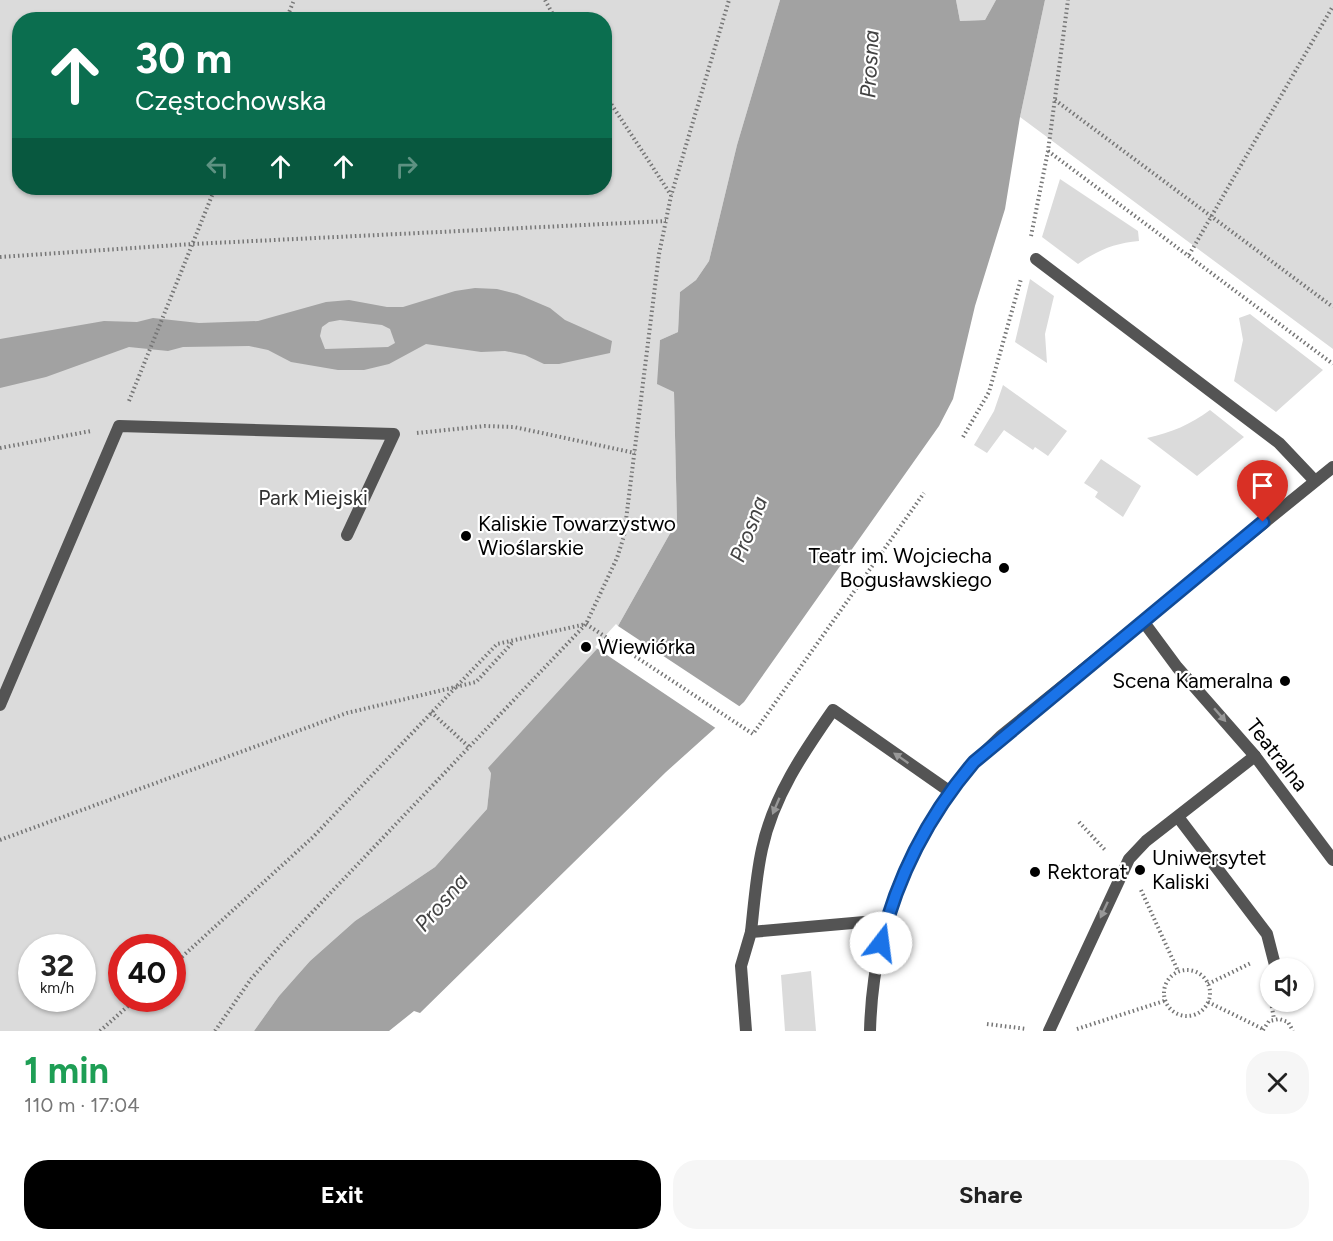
<!DOCTYPE html>
<meta charset="utf-8">
<style>
:root{--surface:#fff;--page:#f6f6f6;--text:#222;--muted:#767676;--accent:#000}
body{margin:0;font-family:Figtree,sans-serif;background:var(--page);color:var(--text);height:100vh;display:flex;flex-direction:column;font-size:22px;white-space:nowrap}
*{box-sizing:border-box;margin:0}
p{font-size:20px;color:var(--muted)}
.icon{flex:none;width:33px;height:33px;fill:none;stroke:currentColor;stroke-width:2;stroke-linecap:round;stroke-linejoin:round}
.map{position:relative;height:1031px;overflow:hidden}
.panel{display:flex;flex-direction:column;background:var(--surface);flex:1}
.panel>*{flex:none}
.banner{position:absolute;left:12px;top:12px;width:600px;height:183px;border-radius:24px;box-shadow:0 2px 4px #0004;background:#0b6e4f;color:#fff;overflow:hidden}
.fabs{position:absolute;left:1260px;top:958px;display:grid;gap:12px}
.fabs a{display:grid;place-items:center;width:54px;height:54px;border-radius:50%;background:var(--surface);box-shadow:0 2px 4px #0004;font-size:30px}
.speed{position:absolute;left:18px;top:934px;display:flex;gap:12px;font-size:30px;font-weight:700;text-align:center}
.speed>*{display:grid;place-content:center;width:78px;height:78px;border-radius:50%;background:var(--surface);box-shadow:0 2px 4px #0004;line-height:1}
.speed small{font-size:15px;font-weight:400}
.speed .limit{border:9px solid #d22;background:#fff;color:#111}
.pin{position:absolute;display:grid;place-items:center;width:51px;height:51px;color:#fff;margin:-62px -26px;border-radius:50% 50% 50% 0;rotate:-45deg;box-shadow:0 0 6px #0007}
.pin .icon{rotate:45deg}
.me{position:absolute;width:66px;margin:-33px;rotate:15deg;stroke-linejoin:round;filter:drop-shadow(0 0 4px #0008)}
.turn{display:flex;align-items:center;gap:21px;height:126px;padding:0 24px;font-size:27px}
.turn .icon{width:78px;height:78px;stroke-width:2.5}
.turn b{display:block;font-size:42px;line-height:51px}
.lanes{display:flex;align-items:center;height:57px;padding:0 24px;background:#0003;justify-content:center;gap:30px;direction:ltr}
.lanes .off{opacity:.35}
.round{display:grid;place-items:center;flex:none;width:63px;height:63px;border-radius:24px;background:var(--page)}
.headline{display:flex;align-items:center;justify-content:space-between;height:102px;padding:0 24px}
h1{font-size:36px;font-weight:700;line-height:45px;color:#1e9e55}
.cta{display:flex;gap:12px;margin-top:auto;padding:12px 24px}
.cta a{flex:1;height:69px;border-radius:24px;background:var(--accent);color:#fff;font-size:24px;font-weight:700;line-height:69px;text-align:center}
.cta a+a{background:var(--page);color:var(--text)}
.map>svg:first-child{display:block}
</style>
<div class="map">
<svg width="1333" height="1031" viewBox="0 0 1333 1031">
<rect width="100%" height="100%" fill="#fff"/>
<path fill="#dbdbdb" fill-rule="evenodd" d="M 0,0 L 780,0 L 737,145 L 709,261 L 696,280 L 680,292 L 678,332 L 660,340 L 659,360 L 674,392 L 677,521 L 618,626 L 491,773 L 487,809 L 435,867 L 355,921 L 310,961 L 279,996 L 254,1031 L 0,1031 ZM 20,20 L 604,20 L 604,188 L 20,188 ZM 32,948 L 82,948 L 82,999 L 32,999 ZM 122,948 L 172,948 L 172,999 L 122,999 Z
M 956,0 L 996,0 L 985,20 L 960,21 Z
M 1045,0 L 1333,0 L 1333,349 L 1020,117 Z
M 1060,179 L 1138,231 L 1139,241 C 1115,243 1098,250 1078,264 L 1042,237 Z
M 1030,279 L 1054,296 L 1045,334 L 1047,363 L 1015,342 Z
M 1250,314 L 1323,370 L 1276,412 L 1234,381 L 1243,340 L 1239,318 Z
M 1003,385 L 1067,431 L 1048,456 L 1035,447 L 1033,450 L 1004,430 L 987,453 L 974,445 L 994,411 Z
M 1210,410 L 1244,437 L 1197,476 L 1147,438 C 1172,432 1190,425 1210,410 Z
M 1101,459 L 1141,486 L 1123,517 L 1095,497 L 1098,492 L 1084,483 Z
M 811,971 L 816,1031 L 785,1031 L 781,975 Z"/>
<path fill="#a2a2a2" fill-rule="evenodd" d="M 780,0 L 956,0 L 960,21 L 985,20 L 996,0 L 1045,0 L 1020,117 L 1005,209 L 975,306 L 953,399 L 939,426 L 744,702 L 666,772 L 420,1013 L 414,1011 L 389,1031 L 254,1031 L 279,996 L 310,961 L 355,921 L 435,867 L 487,809 L 491,773 L 488,768 L 618,626 L 677,521 L 674,392 L 657,384 L 660,340 L 678,332 L 680,292 L 696,280 L 709,261 L 737,145 Z
M 475,288 L 497,289 L 517,294 L 550,308 L 565,320 L 612,341 L 610,353 L 559,364 L 544,364 L 525,355 L 505,351 L 481,352 L 426,344 L 389,364 L 364,370 L 338,370 L 291,362 L 268,350 L 249,346 L 183,347 L 168,351 L 129,347 L 46,377 L 0,388 L 0,339 L 104,321 L 137,322 L 153,318 L 199,323 L 258,321 L 326,302 L 349,300 L 387,307 L 403,307 L 455,291 ZM 340,320 L 382,325 L 390,329 L 395,343 L 388,347 L 325,349 L 320,336 L 322,327 L 329,322 Z"/>
<path fill="#fff" d="M 616,624 L 618,626 L 742,708 L 717,729 L 595,647 Z"/>
<g fill="none" stroke-linecap="round" stroke-linejoin="round">
<path stroke="#767676" stroke-width="4" stroke-dasharray="1.5 3" stroke-linecap="butt" d="M 545,0 L 556,20
M 286,20 L 294,0
M 604,93 L 671,195
M 1055,100 L 1333,307
M 1048,151 L 1333,364
M 1031,236 L 1048,151 L 1068,0
M 1189,255 L 1333,6
M 0,257 L 192,244 L 666,221
M 129,401 L 215,188
M 417,433 L 485,426 L 514,427 L 635,453
M 963,437 L 989,392 L 1021,279
M 0,448 L 91,431
M 431,712 L 469,747
M 1079,822 L 1106,851
M 0,840 L 347,713 L 476,682 L 512,643
M 1141,890 L 1178,971
M 172,966 L 313,837 L 497,644 L 586,624 L 753,734 L 924,493
M1164 993a23 23 0 1 1 46 0a23 23 0 1 1-46 0Z
M 1208,984 L 1251,963
M 1270,997 L 1270,998
M 1208,1002 L 1263,1029
M 1271,1002 L 1274,1019
M 987,1024 L 1027,1029
M 1077,1029 L 1164,1001
M 1263,1030 L 1269,1021 L 1279,1019 L 1288,1022 L 1293,1031
M 100,1031 L 136,999
M 215,1031 L 251,979 L 281,945 L 586,624 L 617,558 L 624,536 L 659,254 L 671,196 L 729,0"/>
<path stroke="#545454" stroke-width="12" d="M 1036,259 L 1279,443 L 1315,481
M 0,705 L 119,426 L 394,434 L 347,535
M 1178,817 L 1267,934 L 1276,969
M 751,932 C 754,905 756,876 762,849 C 773,797 803,753 833,710 L 949,791
M 1049,1031 L 1129,859 L 1146,841 L 1255,756"/>
<path stroke="#545454" stroke-width="12" d="M 1143,621 L 1177,667 L 1255,756 L 1333,860
M 746,1031 L 741,966 L 751,932 L 887,920"/>
<path stroke="#545454" stroke-width="12" d="M 870,1031 C 873,916 917,814 1001,736 L 1333,467"/>
</g>
<defs><path id="oneway-solid" d="M-6-.8H1V-3.2L6.5 0L1 3.2V.8H-6Z" transform="scale(1.5)"/></defs>
<g fill="#989898">
<use href="#oneway-solid" transform="translate(1220 715) rotate(49)"/>
<use href="#oneway-solid" transform="translate(901 758) rotate(-145)"/>
<use href="#oneway-solid" transform="translate(776 806) rotate(113)"/>
<use href="#oneway-solid" transform="translate(1104 910) rotate(115)"/>
</g>
<g fill="none" stroke-linecap="round" stroke-linejoin="round">
<defs>
<path id="route" d="M 881,943 C 898,874 928,816 974,762 L 1263,522"/>
</defs>
<use href="#route" stroke="#114b97" stroke-width="15"/>
<use href="#route" stroke="#1a73e8" stroke-width="10"/>
</g>
<g fill="#000" stroke="#fff" stroke-width="2">
<circle cx="466" cy="536" r="6"/>
<circle cx="1004" cy="568" r="6"/>
<circle cx="586" cy="647" r="6"/>
<circle cx="1285" cy="681" r="6"/>
<circle cx="1140" cy="870" r="6"/>
<circle cx="1035" cy="872" r="6"/>
</g>
<g text-anchor="middle" stroke-width="4.5" stroke-linejoin="round" paint-order="stroke">
<g font-size="21" fill="#323232" stroke="#fff">
<text x="313" y="505">Park Miejski</text>
</g>
<g font-size="21" fill="#000" stroke="#fff" text-anchor="start">
<text x="478" y="531">Kaliskie Towarzystwo<tspan x="478" dy="24">Wioślarskie</tspan></text>
<text x="992" y="563" text-anchor="end">Teatr im. Wojciecha<tspan x="992" dy="24">Bogusławskiego</tspan></text>
<text x="598" y="654">Wiewiórka</text>
<text x="1273" y="688" text-anchor="end">Scena Kameralna</text>
<text x="1152" y="865">Uniwersytet<tspan x="1152" dy="24">Kaliski</tspan></text>
<text x="1047" y="879">Rektorat</text>
</g>
<g font-size="21" fill="#000" stroke="#fff">
<text transform="translate(1277 755) rotate(52)" y="7">Teatralna</text>
</g>
<g font-size="22" font-style="italic" fill="#434343" stroke="#fff">
<text transform="translate(869 64) rotate(-87)" y="8">Prosna</text>
<text transform="translate(748 529) rotate(-69)" y="8">Prosna</text>
<text transform="translate(441 902) rotate(-49)" y="8">Prosna</text>
</g>
</g>
</svg>
<div class="fabs">
<a><svg class="icon" aria-label="sound" viewBox="0 0 24 24"><path d="M4 9h4l5-4v14l-5-4H4zM17 9q2 3 0 6"/></svg></a>
</div>
<div class="speed"><div>32<small>km/h</small></div><div class="limit">40</div></div>
<div class="pin" style="left:1263px;top:522px;background:#d93025"><svg class="icon" aria-label="arrive" viewBox="0 0 24 24"><path d="M6 21V4h12l-3 4 3 4H6"/></svg></div>
<svg class="me" style="left:881px;top:943px" viewBox="-20 -20 40 40"><circle r="19" fill="#fff"/><path d="M0-13L10 11 0 6-10 11z" fill="#1a73e8"/></svg>
<div class="banner">
<div class="turn"><svg class="icon" aria-label="ahead" viewBox="0 0 24 24"><path d="M12 20V5M6 11l6-6 6 6"/></svg><div><b>30 m</b>Częstochowska</div></div>
<div class="lanes"><svg class="icon off" aria-label="left" viewBox="0 0 24 24"><path d="M17 20v-9H6M10 6l-5 5 5 5"/></svg><svg class="icon" aria-label="ahead" viewBox="0 0 24 24"><path d="M12 20V5M6 11l6-6 6 6"/></svg><svg class="icon" aria-label="ahead" viewBox="0 0 24 24"><path d="M12 20V5M6 11l6-6 6 6"/></svg><svg class="icon off" aria-label="right" viewBox="0 0 24 24"><path d="M7 20v-9h11M14 6l5 5-5 5"/></svg></div>
</div>
</div>
<section class="panel">
<div class="headline"><div><h1>1 min</h1><p>110 m · 17:04</p></div><a class="round"><svg class="icon" aria-label="close" viewBox="0 0 24 24"><path d="M6 6l12 12M18 6L6 18"/></svg></a></div>
<div class="cta"><a>Exit</a><a>Share</a></div>
</section>
